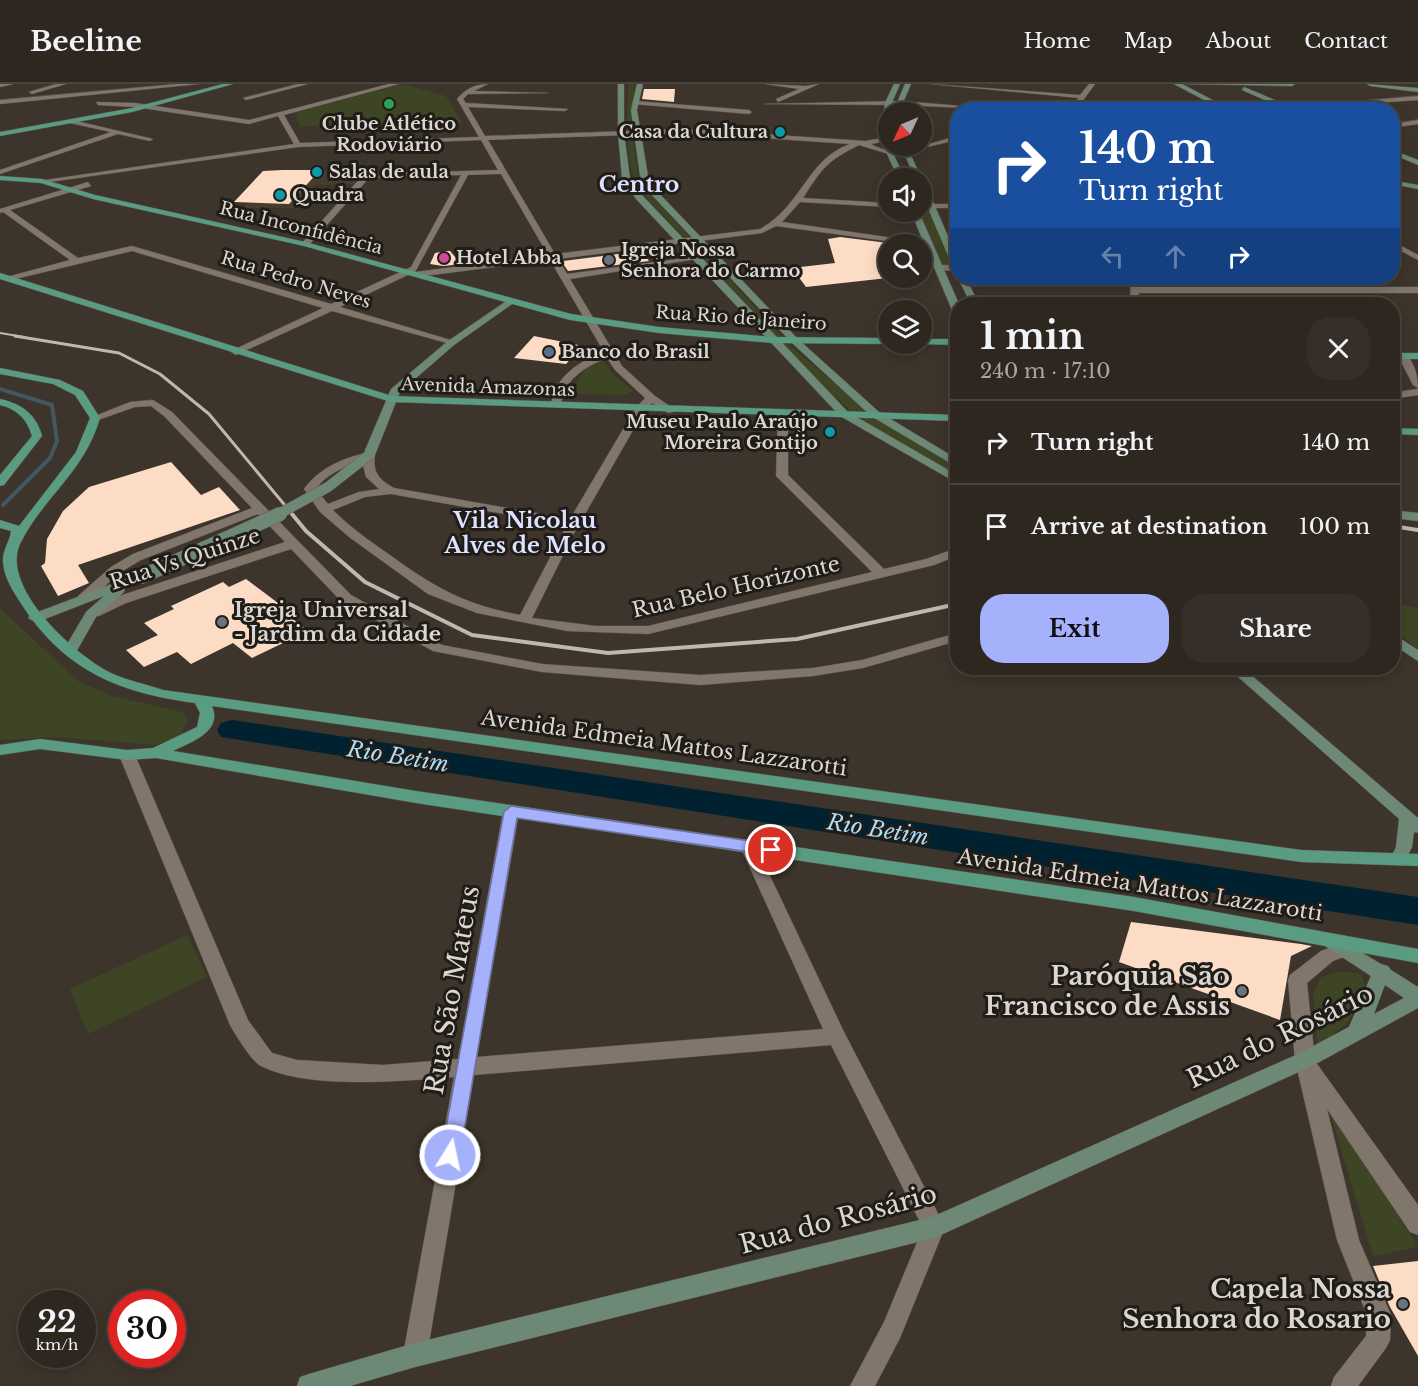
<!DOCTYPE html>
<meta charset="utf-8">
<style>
:root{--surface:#2e2720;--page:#362f29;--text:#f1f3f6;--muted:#a7a5a5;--line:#49443e;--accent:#a6b1fc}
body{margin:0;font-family:"Libre Baskerville",serif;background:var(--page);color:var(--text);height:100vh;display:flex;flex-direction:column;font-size:22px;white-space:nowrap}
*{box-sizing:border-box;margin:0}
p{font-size:20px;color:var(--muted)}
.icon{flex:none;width:33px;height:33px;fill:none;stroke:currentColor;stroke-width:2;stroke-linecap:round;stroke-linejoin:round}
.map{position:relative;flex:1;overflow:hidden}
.sheet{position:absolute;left:950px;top:213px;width:450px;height:378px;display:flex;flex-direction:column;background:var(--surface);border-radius:24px;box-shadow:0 3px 15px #0003,0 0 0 2px var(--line)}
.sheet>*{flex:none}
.banner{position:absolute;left:950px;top:18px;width:450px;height:183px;border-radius:24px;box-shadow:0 3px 15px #0003,0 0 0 2px var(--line);background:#1a4fa0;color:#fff;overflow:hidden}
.needle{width:39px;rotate:226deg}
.fabs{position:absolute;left:878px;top:18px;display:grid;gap:12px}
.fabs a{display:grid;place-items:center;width:54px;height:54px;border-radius:50%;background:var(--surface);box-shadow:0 3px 15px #0003,0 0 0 2px var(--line);font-size:30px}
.speed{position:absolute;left:18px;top:1206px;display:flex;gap:12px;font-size:30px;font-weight:700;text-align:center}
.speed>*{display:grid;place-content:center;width:78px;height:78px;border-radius:50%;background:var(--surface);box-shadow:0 3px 15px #0003,0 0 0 2px var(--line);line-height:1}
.speed small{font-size:15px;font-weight:400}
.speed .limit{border:9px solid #d22;background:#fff;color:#111}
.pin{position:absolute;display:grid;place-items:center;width:51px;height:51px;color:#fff;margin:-26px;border:3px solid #fff;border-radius:50%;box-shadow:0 2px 6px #0007}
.me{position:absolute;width:66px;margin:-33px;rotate:10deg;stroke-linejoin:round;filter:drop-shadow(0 0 4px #0008)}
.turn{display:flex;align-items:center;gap:21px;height:126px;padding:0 30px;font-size:27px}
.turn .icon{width:78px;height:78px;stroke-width:2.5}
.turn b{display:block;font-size:42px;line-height:51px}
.lanes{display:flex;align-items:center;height:57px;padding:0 30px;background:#0003;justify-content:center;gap:30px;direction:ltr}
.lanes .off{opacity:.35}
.round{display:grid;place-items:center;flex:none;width:63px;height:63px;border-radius:24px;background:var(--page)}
.head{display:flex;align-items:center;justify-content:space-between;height:102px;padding:0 30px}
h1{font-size:36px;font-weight:700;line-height:45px}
.primary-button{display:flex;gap:12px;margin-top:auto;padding:12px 30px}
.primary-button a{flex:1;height:69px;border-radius:24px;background:var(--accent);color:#111;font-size:24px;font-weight:700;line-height:69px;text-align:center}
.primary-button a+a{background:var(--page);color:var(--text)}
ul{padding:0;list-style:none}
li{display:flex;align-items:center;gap:18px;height:84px;padding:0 30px;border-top:2px solid var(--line)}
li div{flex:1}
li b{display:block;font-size:22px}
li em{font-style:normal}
header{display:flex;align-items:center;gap:36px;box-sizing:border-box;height:84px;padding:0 30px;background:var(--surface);border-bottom:2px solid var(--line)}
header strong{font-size:28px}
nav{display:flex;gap:33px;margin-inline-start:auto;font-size:21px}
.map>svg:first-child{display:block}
</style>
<header>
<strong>Beeline</strong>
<nav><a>Home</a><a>Map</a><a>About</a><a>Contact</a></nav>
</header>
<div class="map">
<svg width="1418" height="1302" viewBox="0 0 1418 1302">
<rect width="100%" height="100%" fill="#3d342b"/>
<path fill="#493c2e" d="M 277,86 L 366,88 L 356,100 L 315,101 L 294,124 L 243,124 Z"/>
<path fill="#3d4525" d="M 403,0 L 446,12 L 462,39 L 338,39 L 300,43 L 295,29 Z
M 629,0 L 634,0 L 631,40 L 639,98 L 795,266 L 881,338 L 957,382 L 957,392 C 928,375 886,357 862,336 C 779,269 713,182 639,106 C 623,74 626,34 629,0 Z
M 921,110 L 953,181 L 942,181 L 919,128 Z
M 603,275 L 612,289 L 633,307 L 623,311 L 569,310 L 589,279 Z
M 1392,518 L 1418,524 L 1418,566 L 1392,544 Z
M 0,524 L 78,597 L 112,612 L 183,628 L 188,636 L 179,652 L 156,661 L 56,653 L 0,656 Z
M 187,851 L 207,893 L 88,950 L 70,905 Z
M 1341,887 L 1361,890 L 1365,901 L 1349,937 L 1318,963 L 1313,909 L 1321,893 Z
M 1330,1029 L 1418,1162 L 1418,1163 L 1373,1172 Z"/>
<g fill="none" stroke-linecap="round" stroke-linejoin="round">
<path stroke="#42575f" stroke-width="4" d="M 0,305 L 52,321 L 57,357 L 50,374 L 3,421"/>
<path fill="#00212f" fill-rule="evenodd" d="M 232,636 L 1418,813 L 1418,841 L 221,653 L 217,646 L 221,639 Z"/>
</g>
<path fill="#fddcc5" d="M 644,5 L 675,5 L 674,18 L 642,15 Z
M 283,86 L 320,86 L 289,120 L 234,118 L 263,87 Z
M 840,153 L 888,159 L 888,194 L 806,203 L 792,184 L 835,179 L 828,155 Z
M 447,167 L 450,167 L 461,180 L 443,182 L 430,180 L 435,169 Z
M 642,167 L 649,177 L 568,187 L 564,181 L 563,177 Z
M 534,252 L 583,262 L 566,280 L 514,274 Z
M 171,378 L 201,411 L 219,403 L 240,426 L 78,481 L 89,499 L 58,512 L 41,482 L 45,479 L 47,455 L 63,427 L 89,403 Z
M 246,495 L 298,534 L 294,536 L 308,547 L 252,574 L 233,559 L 191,580 L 177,568 L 144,583 L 126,566 L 158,551 L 144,539 L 174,525 L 171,522 L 223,498 L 229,503 Z
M 1131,838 L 1301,860 L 1312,862 L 1291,872 L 1280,936 L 1119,878 Z
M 1418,1177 L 1418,1272 L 1390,1223 L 1373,1182 Z"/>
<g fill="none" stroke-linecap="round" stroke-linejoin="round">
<defs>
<path id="street" d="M 0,0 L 13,0 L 0,3 Z
M 56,0 L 66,0 L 32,10 L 29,8 Z
M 177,0 L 199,0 L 0,20 L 0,16 Z
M 298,0 L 308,0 L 246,16 L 243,14 Z
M 389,0 L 399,0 L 284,31 L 300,59 L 479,53 L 457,15 C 465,5 476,0 488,0 L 474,7 L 548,9 L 468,10 L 463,15 L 466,19 L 568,25 L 565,27 L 468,23 L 485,52 L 687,45 L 865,57 L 888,53 L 888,57 L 871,60 C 896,75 932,58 957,52 L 957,56 L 897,70 L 885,69 L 859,61 C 827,77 823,83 803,114 L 888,119 L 888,123 L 800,118 L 782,138 L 928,159 L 931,159 L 931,163 L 776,142 L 762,149 L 558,175 L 567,190 L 699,172 L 703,174 L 570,195 L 622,282 L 655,312 L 677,327 L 668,329 L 652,319 L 644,327 L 573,451 L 532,534 L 596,542 L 648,542 L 872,488 L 776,392 L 778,329 L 783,326 L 788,329 L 788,391 L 884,485 L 926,475 L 957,464 L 957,472 L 934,481 L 648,550 L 567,547 L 477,529 L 428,510 L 349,453 L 320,428 L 304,405 C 320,383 344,374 369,368 L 375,371 C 372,389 380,396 394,404 L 570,435 L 635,325 L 645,314 L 615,286 L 607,274 C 591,280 573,290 565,306 C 562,312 562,318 560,324 L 551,322 C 554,293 578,278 604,268 L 550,176 L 416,193 L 412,189 L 340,223 L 454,257 L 454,261 L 332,227 L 236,271 L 231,268 L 233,266 L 323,224 L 132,167 L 7,197 L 3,194 L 70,176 L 3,128 L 0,129 L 0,125 L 88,98 L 91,102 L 10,126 L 78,174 L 132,162 L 331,220 L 411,183 L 461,91 L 369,94 L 308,162 L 301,160 L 364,90 L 498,86 L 481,56 L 298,63 L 42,99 L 38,97 L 294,60 L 278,32 L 249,40 L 135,23 L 98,21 L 96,18 L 135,19 L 249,36 ZM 687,49 L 850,60 C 807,75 802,122 760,145 L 555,170 L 488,56 ZM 501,90 L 548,171 L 415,188 L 468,91 ZM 362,377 L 366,393 L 379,405 L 359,408 L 328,420 L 316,405 C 327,389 345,383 362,377 ZM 391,410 L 567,441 L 520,531 C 462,520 434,503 387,469 C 368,456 349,442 333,426 L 365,413 Z
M 765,0 L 805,2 L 819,0 L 778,18 L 776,15 L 799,5 Z
M 931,0 L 1080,11 L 1089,0 L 1095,0 L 1076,26 L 1069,26 L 1078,14 Z
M 1418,12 L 1418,16 L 1289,25 L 1292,23 Z
M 635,17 L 749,26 L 752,28 L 749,30 L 633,20 Z
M 900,17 L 1012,26 L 900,21 L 765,20 Z
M 72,36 L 153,55 L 150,57 L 118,50 L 0,90 L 0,86 L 111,48 L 70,39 Z
M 1418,36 L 1418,40 L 1392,44 L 1392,40 Z
M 928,120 L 957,120 L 957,124 L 931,124 Z
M 1392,157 L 1418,171 L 1418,176 L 1392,162 Z
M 938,181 L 957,181 L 957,187 L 935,186 L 934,184 Z
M 1131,194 L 1139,194 L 1139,203 L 1418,203 L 1418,209 L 1139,209 L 1138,220 L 1130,220 Z
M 1403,269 C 1414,275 1418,292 1418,304 L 1413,301 L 1398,272 Z
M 1418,305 L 1418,311 L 1392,315 L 1392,309 Z
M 153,316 L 172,328 L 351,511 L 442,561 L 542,580 L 700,591 L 813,584 L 862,576 L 957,549 L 957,557 L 863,584 L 813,592 L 700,601 L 542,588 L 433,567 L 341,517 L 291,465 L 126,519 L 99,532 L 89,532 L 87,529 L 89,526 L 116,513 L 285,458 L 258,430 L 141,476 L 119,489 L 89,517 L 79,517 L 77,514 L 79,511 L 111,483 L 133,470 L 252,424 L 164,332 L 151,322 L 135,323 L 95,337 L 90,334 L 130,318 Z
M 1246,584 L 1270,584 C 1264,590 1245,595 1236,592 L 1234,589 L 1236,586 Z
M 127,666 L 135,671 L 248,936 L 272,969 L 297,976 L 383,981 L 458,975 L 503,728 L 505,724 L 517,724 L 519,728 L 477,973 L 823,945 L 740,762 L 742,758 L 754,758 L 844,948 L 945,1143 L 900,1254 L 875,1302 L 850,1302 L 884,1238 L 923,1144 L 831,961 L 474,991 L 427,1271 L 423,1279 L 415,1283 L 407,1279 L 403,1271 L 454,993 C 402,997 308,1006 261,982 C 252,978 235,950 230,941 L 119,671 Z
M 1346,858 L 1352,860 L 1355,865 L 1352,870 L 1333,877 L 1307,899 L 1315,977 L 1418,1121 L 1418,1151 L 1410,1148 L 1327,1025 L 1359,1156 L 1391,1231 L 1390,1256 L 1386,1264 L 1358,1302 L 1331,1302 L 1334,1293 L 1366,1252 L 1367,1231 L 1337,1156 L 1295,976 L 1288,896 L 1290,891 L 1321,867 Z"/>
<path id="secondary" d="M 618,0 L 624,0 L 624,49 L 630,94 L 642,111 L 848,328 L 957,391 L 957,399 L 840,332 L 636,115 L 622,94 L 618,49 Z
M 637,0 L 643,0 L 637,26 L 648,92 L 654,104 L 798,255 L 879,328 L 957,375 L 957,383 L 871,332 L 792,259 L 648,107 L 640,92 L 631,26 Z
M 894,0 L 900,0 L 888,28 L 886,55 L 905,94 L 898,94 L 880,55 L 885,19 Z
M 905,0 L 911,0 L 903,19 L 903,28 L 897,28 L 897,19 Z
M 1174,0 L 1182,0 L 1232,26 L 1223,26 Z
M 1186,0 L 1295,0 L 1292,2 Z
M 1367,0 L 1418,4 L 1418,8 L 1370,2 Z
M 1244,3 L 1296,25 L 1297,26 L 1287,26 L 1242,6 Z
M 901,62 L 907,62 L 922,96 L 915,94 Z
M 1392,66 L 1418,76 L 1418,81 L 1392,70 Z
M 921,97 L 925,99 L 957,173 L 957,186 L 953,183 L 921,108 Z
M 1401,98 L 1418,101 L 1418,105 L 1402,102 L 1392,106 L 1392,102 Z
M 911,128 L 919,128 L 959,220 L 957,220 L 957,229 L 952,226 Z
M 958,194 L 966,194 L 979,220 L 971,220 Z
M 508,216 L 515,218 L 454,261 L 400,308 L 375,371 L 369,374 L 365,373 L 363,371 L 391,305 L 448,257 Z
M 1392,426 L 1418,429 L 1418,437 L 1392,434 Z
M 141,489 L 146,490 L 146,496 L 125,504 L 124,508 L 96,533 L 75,570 L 65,570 L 63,567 L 86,528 L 104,512 L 40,537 L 35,538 L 28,534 L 30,531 Z
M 1392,549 L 1418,566 L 1418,577 L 1392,560 Z
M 1228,584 L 1243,584 L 1418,734 L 1418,749 L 1414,748 L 1412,763 L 1404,779 L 1392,779 L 1390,775 L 1396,763 L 1399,735 Z
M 1331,850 L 1381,880 L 1388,882 L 1391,886 L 1418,903 L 1418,924 L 1312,982 L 934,1154 L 415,1283 L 350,1302 L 297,1302 L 300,1293 L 309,1290 L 415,1259 L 932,1133 L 1298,970 L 1349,943 L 1371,892 L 1325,862 L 1322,857 L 1325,852 ZM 1385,901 L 1404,914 L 1374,930 Z"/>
<path id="primary" d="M 223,0 L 233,0 L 132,28 L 0,52 L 0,48 L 132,24 Z
M 0,92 L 42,95 L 95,111 L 305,158 L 571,230 L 659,243 L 772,253 L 888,254 L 889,260 L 772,259 L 659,249 L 570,236 L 304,162 L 93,115 L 41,99 L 0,96 Z
M 0,189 L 392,312 L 957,331 L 957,337 L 391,318 L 0,195 Z
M 921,255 L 957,255 L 957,261 L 918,260 L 921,260 Z
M 1392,269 L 1418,269 L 1418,275 L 1392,275 Z
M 0,284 L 60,296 L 83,307 L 100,334 C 84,389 43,413 20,460 C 0,504 76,572 111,589 C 128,597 146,600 163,606 L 1301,766 L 1418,770 L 1418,782 L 1301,778 L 212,622 C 223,648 191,658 173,667 L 416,707 L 1134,813 L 1418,865 L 1418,879 L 1134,827 L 416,719 L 156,674 L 127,676 L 40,665 L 0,671 L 0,661 L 40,655 L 127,666 L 153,664 L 197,643 L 200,629 L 195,619 C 121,609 67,588 24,524 C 15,510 4,495 3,478 C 2,467 10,457 11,447 L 0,444 L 0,436 L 19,442 L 76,368 L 90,334 L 75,311 L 53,300 L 0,290 Z
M 0,315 C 22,320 36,330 42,352 L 4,401 L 0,402 L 0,391 L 32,352 C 27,335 17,325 0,321 Z
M 1392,344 L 1418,345 L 1418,351 L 1392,350 Z"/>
</defs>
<use href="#street" stroke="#5b534c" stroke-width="1"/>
<use href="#secondary" stroke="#5b534c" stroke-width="1"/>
<use href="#primary" stroke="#5b534c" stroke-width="1"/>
<use href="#street" fill="#80766b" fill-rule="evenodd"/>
<use href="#secondary" fill="#6d8976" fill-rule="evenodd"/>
<use href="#primary" fill="#5a9c82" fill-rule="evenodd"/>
<path stroke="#beb8b1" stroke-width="2" d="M 0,249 L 24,253"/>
<path stroke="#beb8b1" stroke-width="3" d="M 15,252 L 119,269 L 160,290 L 209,330 L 293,431"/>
<path stroke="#beb8b1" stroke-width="4" d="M 292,430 L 306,447 L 365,498 L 472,551 L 608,569 L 797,555 L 957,520
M 1392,442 L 1418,446"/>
<defs>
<path id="secondary-bridge-far1" d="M 277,431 L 328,403 L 369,371"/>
<path id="secondary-bridge" d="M 141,493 L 280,430"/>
</defs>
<use href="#secondary-bridge-far1" stroke="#5b534c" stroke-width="11" stroke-linecap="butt"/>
<use href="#secondary-bridge" stroke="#5b534c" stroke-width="15" stroke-linecap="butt"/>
<use href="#secondary-bridge-far1" stroke="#6d8976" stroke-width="10"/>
<use href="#secondary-bridge" stroke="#6d8976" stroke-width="14"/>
</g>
<path fill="#a6b1fc" stroke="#6c73a4" stroke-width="1.5" d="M 511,722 L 771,760 L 778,766 L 771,771 L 517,734 L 460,1071 L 457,1077 L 450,1080 L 443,1077 L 441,1071 L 504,728 Z"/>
<circle fill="#2e9e5b" stroke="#201c18" stroke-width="2" cx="389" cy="20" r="6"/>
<g fill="#0f9aa8" stroke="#201c18" stroke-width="2">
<circle cx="780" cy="48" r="6"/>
<circle cx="317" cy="88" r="6"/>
<circle cx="280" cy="111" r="6"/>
<circle cx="830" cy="348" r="6"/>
</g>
<circle fill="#d1479c" stroke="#201c18" stroke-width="2" cx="444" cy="174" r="6"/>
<g fill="#6b7280" stroke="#201c18" stroke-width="2">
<circle cx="609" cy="176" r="6"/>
<circle cx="222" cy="538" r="6"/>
<circle cx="1242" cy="907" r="6"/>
<circle cx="1403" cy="1220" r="6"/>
</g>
<circle fill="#5c6f8a" stroke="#201c18" stroke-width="2" cx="549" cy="268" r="6"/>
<g text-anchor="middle" stroke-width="6" stroke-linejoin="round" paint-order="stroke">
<g font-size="18" font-weight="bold" fill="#dcd6d0" stroke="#201c18" text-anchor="start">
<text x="389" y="46" text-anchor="middle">Clube Atlético<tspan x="389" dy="21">Rodoviário</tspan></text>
<text x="768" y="54" text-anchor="end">Casa da Cultura</text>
<text x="329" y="94">Salas de aula</text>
<text x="292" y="117">Quadra</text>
<text x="621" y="172">Igreja Nossa<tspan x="621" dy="21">Senhora do Carmo</tspan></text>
<text x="456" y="180">Hotel Abba</text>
<text x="561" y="274">Banco do Brasil</text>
<text x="818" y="344" text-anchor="end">Museu Paulo Araújo<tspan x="818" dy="21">Moreira Gontijo</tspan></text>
</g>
<g font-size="18" fill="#dcd6d0" stroke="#201c18">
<text transform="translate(301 144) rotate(14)" y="6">Rua Inconfidência</text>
<text transform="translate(296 196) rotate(17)" y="6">Rua Pedro Neves</text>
<text transform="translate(741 234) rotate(4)" y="6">Rua Rio de Janeiro</text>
<text transform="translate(488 303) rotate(2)" y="6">Avenida Amazonas</text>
</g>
<g font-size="21" fill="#dcd6d0" stroke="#201c18">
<text transform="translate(185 475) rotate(-18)" y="7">Rua Vs Quinze</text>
<text transform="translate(736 503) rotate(-13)" y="7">Rua Belo Horizonte</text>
<text transform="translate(664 659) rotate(8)" y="7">Avenida Edmeia Mattos Lazzarotti</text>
<text transform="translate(1140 801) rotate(9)" y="7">Avenida Edmeia Mattos Lazzarotti</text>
</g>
<g font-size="21" font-weight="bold" fill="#dcd6d0" stroke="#201c18" text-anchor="start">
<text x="234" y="533">Igreja Universal<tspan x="234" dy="24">- Jardim da Cidade</tspan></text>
</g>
<g font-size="22" font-weight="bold" fill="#dce2ff" stroke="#201c18">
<text x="639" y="108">Centro</text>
</g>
<g font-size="22" font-weight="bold" fill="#dce2ff" stroke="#201c18">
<text x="525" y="444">Vila Nicolau<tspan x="525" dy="25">Alves de Melo</tspan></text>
</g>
<g font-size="22" font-style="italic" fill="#a8def9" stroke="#201c18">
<text transform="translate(398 672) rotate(9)" y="8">Rio Betim</text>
<text transform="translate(878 745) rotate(9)" y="8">Rio Betim</text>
</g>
<g font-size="26" font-weight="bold" fill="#dcd6d0" stroke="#201c18" text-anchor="end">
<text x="1230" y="901">Paróquia São<tspan x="1230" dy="30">Francisco de Assis</tspan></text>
<text x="1391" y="1214">Capela Nossa<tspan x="1391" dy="30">Senhora do Rosario</tspan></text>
</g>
<g font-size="26" fill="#dcd6d0" stroke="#201c18">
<text transform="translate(452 906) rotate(-80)" y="9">Rua São Mateus</text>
<text transform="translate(1280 952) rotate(-26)" y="9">Rua do Rosário</text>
<text transform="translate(838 1135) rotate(-15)" y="9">Rua do Rosário</text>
</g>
</g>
</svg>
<div class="fabs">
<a><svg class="needle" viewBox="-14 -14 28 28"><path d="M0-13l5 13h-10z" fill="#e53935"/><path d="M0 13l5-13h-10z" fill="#a7a5a5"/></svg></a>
<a><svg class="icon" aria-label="sound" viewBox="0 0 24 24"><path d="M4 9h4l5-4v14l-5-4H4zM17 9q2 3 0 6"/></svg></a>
<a><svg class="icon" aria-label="search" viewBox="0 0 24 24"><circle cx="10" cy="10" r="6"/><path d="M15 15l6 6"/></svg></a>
<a><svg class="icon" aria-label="layers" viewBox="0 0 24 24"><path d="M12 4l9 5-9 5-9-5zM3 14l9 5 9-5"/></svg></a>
</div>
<div class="speed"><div>22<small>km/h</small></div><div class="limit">30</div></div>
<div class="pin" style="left:771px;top:766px;background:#d93025"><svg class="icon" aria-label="arrive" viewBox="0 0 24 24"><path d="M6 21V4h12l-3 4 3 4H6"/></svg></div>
<svg class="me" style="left:450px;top:1071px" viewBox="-20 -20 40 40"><circle r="17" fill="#a6b1fc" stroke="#fff" stroke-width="3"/><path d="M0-11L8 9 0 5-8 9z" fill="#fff"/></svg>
<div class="banner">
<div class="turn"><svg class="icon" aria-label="right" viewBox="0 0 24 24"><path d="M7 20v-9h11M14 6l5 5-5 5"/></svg><div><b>140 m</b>Turn right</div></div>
<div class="lanes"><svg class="icon off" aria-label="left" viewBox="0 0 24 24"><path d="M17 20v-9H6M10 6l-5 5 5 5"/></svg><svg class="icon off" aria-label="ahead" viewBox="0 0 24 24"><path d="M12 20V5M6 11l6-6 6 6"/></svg><svg class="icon" aria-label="right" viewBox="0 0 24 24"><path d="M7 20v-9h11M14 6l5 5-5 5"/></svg></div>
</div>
<section class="sheet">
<div class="head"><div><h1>1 min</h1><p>240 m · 17:10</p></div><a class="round"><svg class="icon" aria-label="close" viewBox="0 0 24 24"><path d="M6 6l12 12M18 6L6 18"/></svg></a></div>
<ul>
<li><svg class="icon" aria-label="right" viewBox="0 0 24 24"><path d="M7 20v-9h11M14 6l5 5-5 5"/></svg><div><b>Turn right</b></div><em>140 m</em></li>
<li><svg class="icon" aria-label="arrive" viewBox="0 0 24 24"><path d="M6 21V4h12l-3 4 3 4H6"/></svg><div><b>Arrive at destination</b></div><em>100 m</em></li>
</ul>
<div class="primary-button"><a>Exit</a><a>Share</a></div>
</section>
</div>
